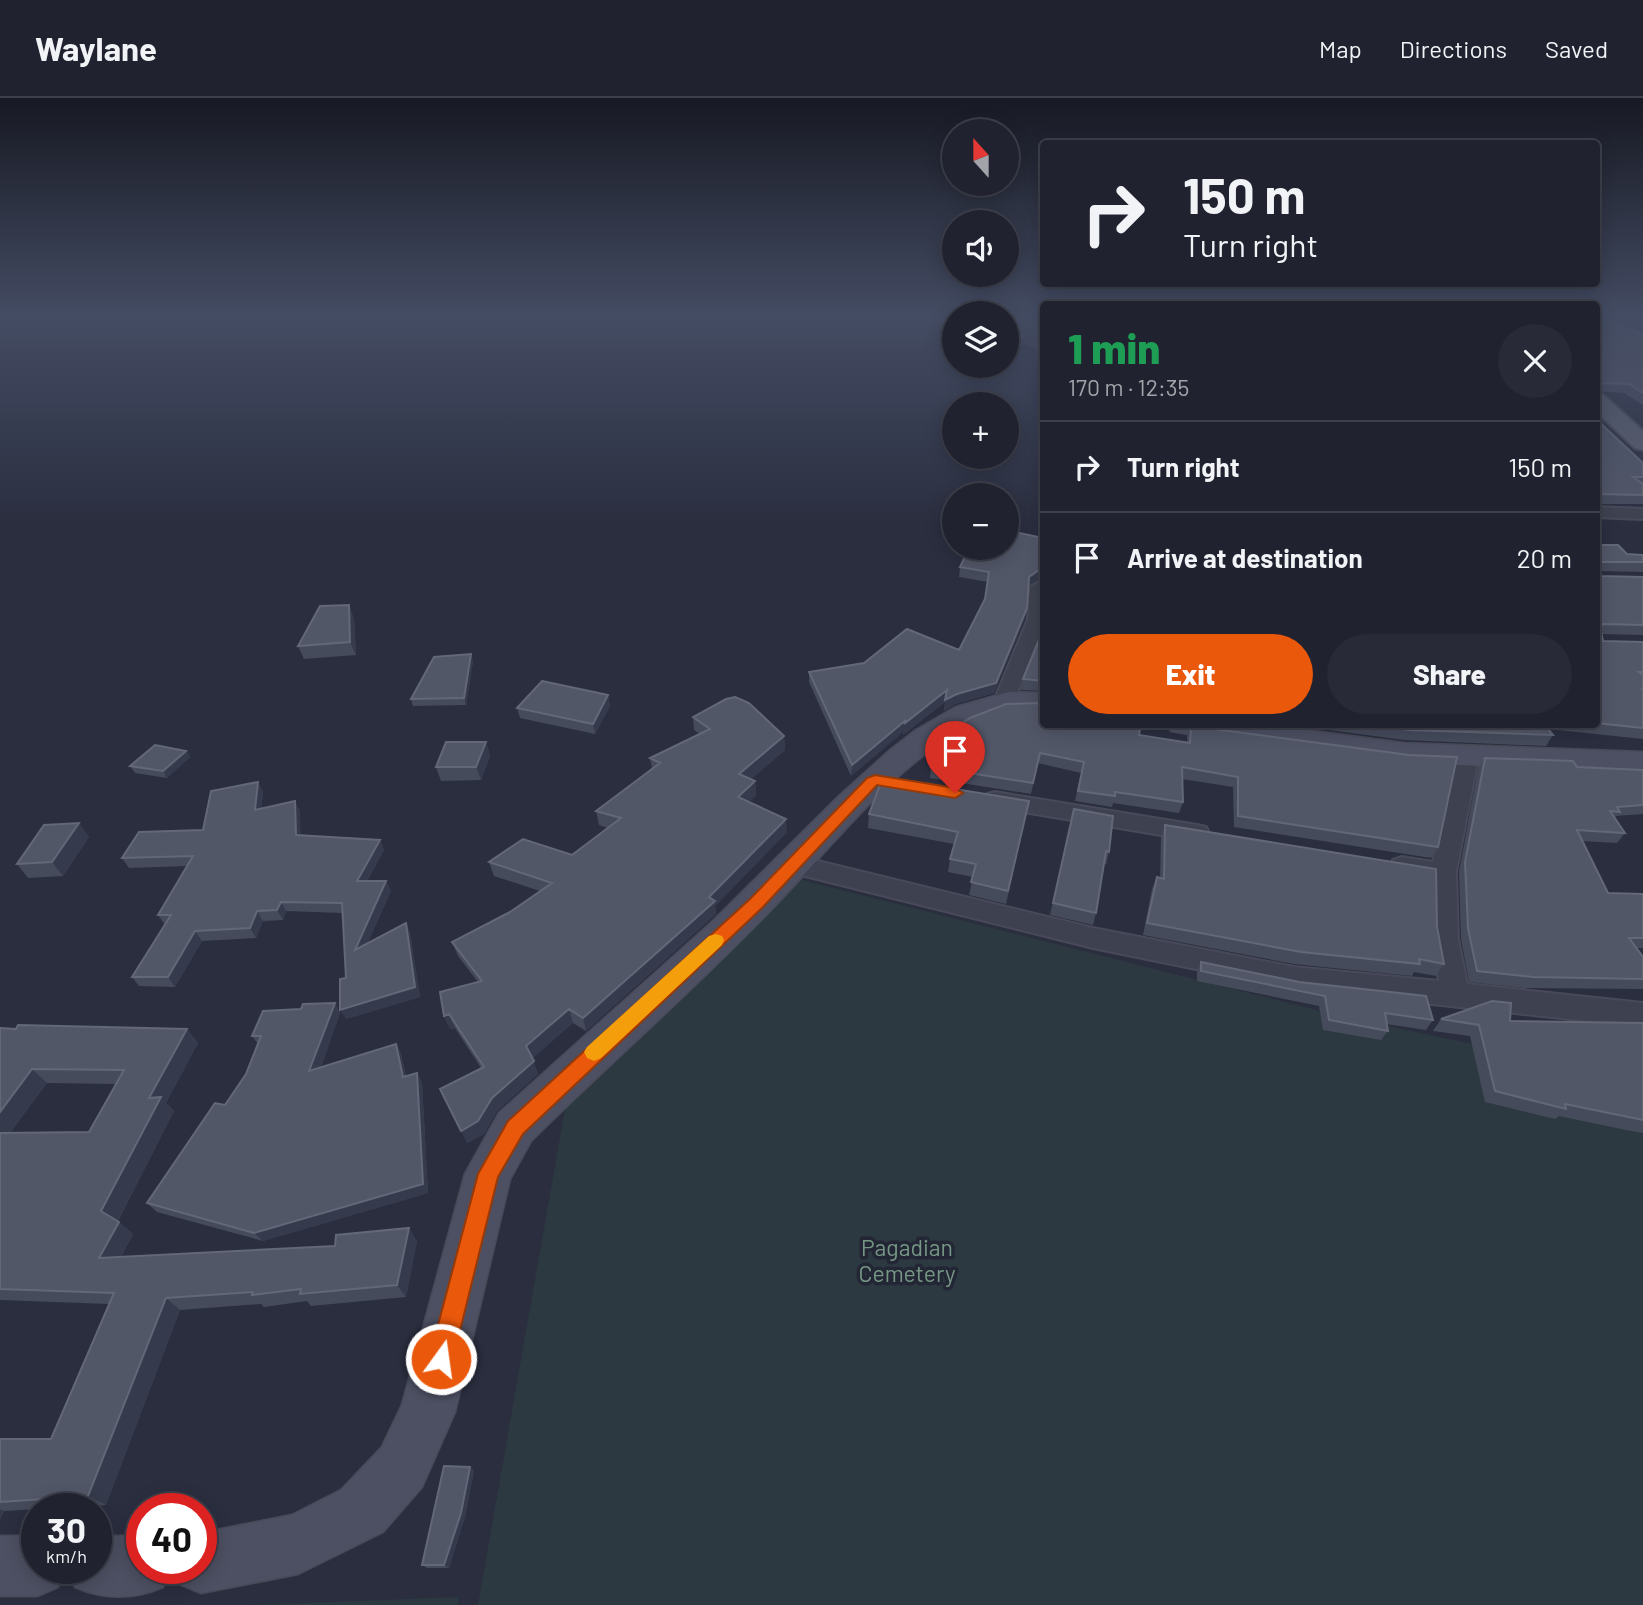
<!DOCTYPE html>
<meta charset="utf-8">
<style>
:root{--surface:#20222f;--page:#282a37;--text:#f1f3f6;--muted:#a2a4aa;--line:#3d3f4b;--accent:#ea580c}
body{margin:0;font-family:Barlow,sans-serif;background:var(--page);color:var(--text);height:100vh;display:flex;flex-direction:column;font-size:26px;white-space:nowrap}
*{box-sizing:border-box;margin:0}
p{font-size:23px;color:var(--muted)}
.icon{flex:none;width:38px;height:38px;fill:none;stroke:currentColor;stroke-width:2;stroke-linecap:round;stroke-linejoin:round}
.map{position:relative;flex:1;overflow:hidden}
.details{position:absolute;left:1040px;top:203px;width:560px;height:427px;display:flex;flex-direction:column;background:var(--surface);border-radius:7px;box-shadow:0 4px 18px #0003,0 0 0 2px var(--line)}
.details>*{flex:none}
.top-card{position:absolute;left:1040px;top:42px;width:560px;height:147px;border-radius:7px;box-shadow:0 4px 18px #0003,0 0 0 2px var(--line);background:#20222f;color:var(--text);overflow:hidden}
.needle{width:46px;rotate:339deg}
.fabs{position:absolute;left:942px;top:21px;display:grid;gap:14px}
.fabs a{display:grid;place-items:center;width:77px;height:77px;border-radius:50%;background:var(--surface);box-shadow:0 4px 18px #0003,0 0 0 2px var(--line);font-size:35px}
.speed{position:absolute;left:21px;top:1395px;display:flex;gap:14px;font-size:35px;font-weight:700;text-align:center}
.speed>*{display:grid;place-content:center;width:91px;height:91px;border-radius:50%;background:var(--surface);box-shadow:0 4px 18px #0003,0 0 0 2px var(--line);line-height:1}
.speed small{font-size:18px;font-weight:400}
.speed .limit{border:10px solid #d22;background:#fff;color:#111}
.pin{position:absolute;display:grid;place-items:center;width:60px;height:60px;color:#fff;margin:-72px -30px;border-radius:50% 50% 50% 0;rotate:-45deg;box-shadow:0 0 7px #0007}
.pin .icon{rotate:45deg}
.me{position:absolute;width:77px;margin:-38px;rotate:14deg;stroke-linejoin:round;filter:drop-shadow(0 0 5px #0008)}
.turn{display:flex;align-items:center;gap:24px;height:147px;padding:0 28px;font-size:32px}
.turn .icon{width:91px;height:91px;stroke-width:2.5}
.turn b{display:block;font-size:49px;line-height:60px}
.round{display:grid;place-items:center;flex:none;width:74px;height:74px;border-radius:37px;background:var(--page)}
.head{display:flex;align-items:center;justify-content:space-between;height:119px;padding:0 28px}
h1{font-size:42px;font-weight:800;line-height:52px;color:#1e9e55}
.primary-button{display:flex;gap:14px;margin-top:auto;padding:14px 28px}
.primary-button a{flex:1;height:80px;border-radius:42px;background:var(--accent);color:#fff;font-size:28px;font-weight:800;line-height:80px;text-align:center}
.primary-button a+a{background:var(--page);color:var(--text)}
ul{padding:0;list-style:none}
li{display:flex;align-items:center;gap:21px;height:91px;padding:0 28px;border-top:2px solid var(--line)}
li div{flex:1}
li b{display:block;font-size:26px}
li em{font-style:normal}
header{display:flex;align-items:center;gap:42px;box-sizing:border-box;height:98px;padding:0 35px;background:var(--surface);border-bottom:2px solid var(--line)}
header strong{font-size:33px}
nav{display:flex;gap:38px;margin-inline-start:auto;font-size:24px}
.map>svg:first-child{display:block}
</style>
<header>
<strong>Waylane</strong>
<nav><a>Map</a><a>Directions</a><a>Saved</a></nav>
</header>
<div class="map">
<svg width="1643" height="1507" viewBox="0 0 1643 1507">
<rect width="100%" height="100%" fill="#2a2e3f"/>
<path fill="#2c3940" d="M 798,781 L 1340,918 L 1643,982 L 1643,1507 L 478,1507 L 566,1005 Z
M 459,1499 L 458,1507 L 251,1507 Z"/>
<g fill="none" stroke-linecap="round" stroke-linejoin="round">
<defs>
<path id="street" d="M 1006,230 L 1043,242 L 1043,250 L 1006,237 Z
M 1596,409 L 1643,411 L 1643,421 L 1596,419 Z
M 1039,484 L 1043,485 L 1043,530 L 1014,603 L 1011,607 L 997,607 L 994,603 L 1028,521 L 1030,489 Z
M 1467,652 L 1475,654 L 1478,659 L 1456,774 L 1458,841 L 1467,886 L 1643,905 L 1643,929 L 1294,891 L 1093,850 L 793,775 L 784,772 L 781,766 L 784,760 L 793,757 L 1093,830 L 1294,869 L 1439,883 L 1432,841 L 1431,781 L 1393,774 L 1390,768 L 1393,762 L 1402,759 L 1433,764 L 1456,659 L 1459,654 Z
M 995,694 L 1197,727 L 1206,729 L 1209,735 L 1206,741 L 1197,743 L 987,708 L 983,702 L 987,696 Z"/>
<path id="secondary" d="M 1009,594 L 1043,595 L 1043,613 C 1015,610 991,613 967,628 C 888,673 833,748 771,812 C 694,892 610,965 531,1043 L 510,1081 L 455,1314 L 422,1389 L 383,1434 L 298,1476 L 201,1495 L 180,1486 L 173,1470 L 201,1470 L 201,1435 L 292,1417 L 341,1392 L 382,1349 L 402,1307 L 465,1076 L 499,1015 L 714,822 L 839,698 L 889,653 L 916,632 L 956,609 Z
M 1167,626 L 1260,626 L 1404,645 L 1643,654 L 1643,674 L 1404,665 L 1182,635 L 1171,633 Z
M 0,1438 L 37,1438 L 37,1470 L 66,1470 L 58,1489 L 37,1498 L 0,1498 Z
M 96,1438 L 142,1438 L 142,1470 L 171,1470 L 163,1489 C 133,1502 105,1502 75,1489 L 67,1470 L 96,1470 Z"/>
<path id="primary" d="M 1596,295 L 1603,297 L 1643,333 L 1643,352 L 1635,350 L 1596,313 Z"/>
</defs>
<use href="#street" stroke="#484a59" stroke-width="4"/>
<use href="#secondary" stroke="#484a59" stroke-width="3"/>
<use href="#primary" stroke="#484a59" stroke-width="4"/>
<use href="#street" fill="#3e414f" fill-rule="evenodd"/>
<use href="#secondary" fill="#4c5062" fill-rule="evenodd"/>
<use href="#primary" fill="#5c606f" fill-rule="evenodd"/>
</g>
<path fill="#464b5c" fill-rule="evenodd" d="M 929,219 L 954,219 L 954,231 L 945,232 Z
M 1006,219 L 1043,219 L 1043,240 L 1006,228 Z
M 1596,219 L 1627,221 L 1614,226 L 1643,236 L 1643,307 L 1624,295 L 1596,293 Z
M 1006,231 L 1025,238 L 1024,246 L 1009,250 L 1006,249 Z
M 1596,321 L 1643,365 L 1643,406 L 1596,406 Z
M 1043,440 L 1043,482 L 1038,482 L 1028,488 L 1025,520 L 994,595 L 955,606 L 944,613 L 945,604 L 903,637 L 903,634 L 851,678 L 809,584 L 809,574 L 959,552 L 985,501 L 988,484 L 959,479 L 960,469 Z
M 1596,447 L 1627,456 L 1643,457 L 1643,474 L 1600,473 L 1600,478 L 1643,479 L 1643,537 L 1601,536 L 1603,543 L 1643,544 L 1643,641 L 1548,631 L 1553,637 L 1546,648 L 1404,642 L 1284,626 L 1596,626 Z
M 354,520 L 356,557 L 304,561 L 298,548 Z
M 1043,532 L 1043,593 L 1021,592 L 1023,581 Z
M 473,563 L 466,607 L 413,608 L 411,601 Z
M 608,597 L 610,608 L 595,636 L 520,620 L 517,610 Z
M 693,619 L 784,638 L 785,652 L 751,681 L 755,683 L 756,697 L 749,704 L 787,734 L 715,808 L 716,816 L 586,933 L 573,925 L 532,960 L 538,976 L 497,1013 L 484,1036 L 467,1045 L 481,970 L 455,930 L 450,931 L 444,918 L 478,884 L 458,858 L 452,844 L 510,814 L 540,793 L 494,778 L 489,764 L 572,757 L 608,730 L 599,727 L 596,713 L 652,671 L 650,660 L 700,636 L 694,632 Z
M 1191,628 L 1438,749 L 1431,760 L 1234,729 L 1233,689 L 1182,681 L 1183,704 L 1179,715 L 1113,705 L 1112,709 L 1075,703 L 1081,675 L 1038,665 L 1031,696 L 930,680 L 931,669 L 1139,637 L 1187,644 L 1187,638 Z
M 486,644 L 490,658 L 481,682 L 441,683 L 436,669 Z
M 186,653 L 190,659 L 167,680 L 135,675 L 130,668 Z
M 1485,660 L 1577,669 L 1643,672 L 1643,716 L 1616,718 L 1615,720 L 1625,735 L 1617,745 L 1582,743 L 1608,795 L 1643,796 L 1643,850 L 1637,850 L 1643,859 L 1643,891 L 1524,890 L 1469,884 L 1461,841 L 1459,774 L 1478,670 Z
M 258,684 L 263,694 L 261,711 L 300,713 L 300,737 L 380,742 L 384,752 L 367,783 L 386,783 L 391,793 L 367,846 L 406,825 L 410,835 L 420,899 L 346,921 L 346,880 L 342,815 L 286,813 L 283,822 L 263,823 L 256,840 L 202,843 L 175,889 L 139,888 L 132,879 L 165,827 L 158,817 L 187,768 L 129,770 L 122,760 L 203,732 Z
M 1029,703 L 1006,806 L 969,797 L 973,779 L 948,774 L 950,761 L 954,746 L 868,730 L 869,716 Z
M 1074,711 L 1109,754 L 1106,766 L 1104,766 L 1096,815 L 1093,827 L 1050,817 Z
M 79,725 L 89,739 L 63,778 L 28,780 L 17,766 Z
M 1165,727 L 1437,829 L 1444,866 L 1436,878 L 1414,874 L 1412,878 L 1294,866 L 1143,837 L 1152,791 L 1157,779 L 1160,780 L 1161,739 Z
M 1201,864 L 1433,922 L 1426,932 L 1386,926 L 1388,933 L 1381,942 L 1323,932 L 1319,908 L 1197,883 L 1197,874 Z
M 335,905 L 340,915 L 321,969 L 396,946 L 401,956 L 406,978 L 417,975 L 422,985 L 428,1095 L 263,1143 L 157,1114 L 147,1105 L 225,1007 L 246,976 L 258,946 L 252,938 L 301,911 Z
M 1441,921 L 1643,925 L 1643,1035 L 1626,1032 L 1559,1018 L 1555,1021 L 1485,1004 L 1470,938 L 1433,933 Z
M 0,930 L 187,931 L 198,945 L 166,1005 L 174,1013 L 118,1123 L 133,1136 L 121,1159 L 335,1148 L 417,1143 L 406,1199 L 311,1208 L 307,1203 L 264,1209 L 261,1206 L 180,1212 L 106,1407 L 4,1413 L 0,1421 L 0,1341 L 51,1341 L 109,1206 L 0,1202 ZM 47,985 L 116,986 L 89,1034 L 10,1035 Z
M 470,1369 L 474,1373 L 465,1419 L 449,1470 L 427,1470 L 422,1467 Z"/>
<path fill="#353a4c" d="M 1616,219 L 1629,219 L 1627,221 L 1601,230 L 1605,222 Z
M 954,223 L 954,231 L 945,232 L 946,224 Z
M 1025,238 L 1024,246 L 1009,250 L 1010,242 Z
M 1039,472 L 1038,482 L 1027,489 L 1029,479 Z
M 349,507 L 354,520 L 356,557 L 350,544 Z
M 1027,510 L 1025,520 L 994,595 L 955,606 L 944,613 L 945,604 L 903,637 L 903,634 L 851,678 L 852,667 L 906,622 L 947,592 Z
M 471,556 L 473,563 L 466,607 L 464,600 Z
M 608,597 L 610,608 L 595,636 L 593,626 Z
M 784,638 L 785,652 L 740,690 L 739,676 Z
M 486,644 L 490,658 L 481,682 L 476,669 Z
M 186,653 L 190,659 L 167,680 L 163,673 Z
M 755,683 L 756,697 L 739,713 L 738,699 Z
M 258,684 L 263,694 L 260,722 L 255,712 Z
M 295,703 L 300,713 L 301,747 L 296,737 Z
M 786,721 L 787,734 L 715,808 L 716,816 L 586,933 L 583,920 L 709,799 Z
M 79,725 L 89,739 L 63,778 L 52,764 Z
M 380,742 L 384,752 L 361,793 L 357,783 Z
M 386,783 L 391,793 L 360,862 L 355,852 Z
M 281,804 L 286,813 L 283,822 L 277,812 Z
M 257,813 L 263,823 L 256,840 L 250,830 Z
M 406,825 L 410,835 L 420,899 L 346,921 L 340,912 Z
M 195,833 L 202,843 L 175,889 L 168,879 Z
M 335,905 L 340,915 L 316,983 L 309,973 Z
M 569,911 L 573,925 L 531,962 L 526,948 Z
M 449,916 L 455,930 L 450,931 L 444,918 Z
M 187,931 L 198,945 L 166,1005 L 174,1013 L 116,1126 L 101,1113 L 149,1000 Z
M 396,946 L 401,956 L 408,989 L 403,979 Z
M 534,963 L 538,976 L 497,1013 L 484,1036 L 467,1045 L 461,1033 L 492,1000 Z
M 32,971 L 47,985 L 0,1048 L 0,1014 Z
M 417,975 L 422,985 L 428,1095 L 263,1143 L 254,1135 Z
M 119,1124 L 133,1136 L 114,1172 L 99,1160 Z
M 409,1130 L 417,1143 L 406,1199 L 397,1187 Z
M 166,1200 L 180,1212 L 106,1407 L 88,1398 Z
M 470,1369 L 474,1373 L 465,1419 L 449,1470 L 444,1467 Z
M 0,1411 L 4,1413 L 0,1421 Z"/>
<path fill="#525768" stroke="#636777" stroke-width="2" d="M 939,219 L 954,219 L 954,223 L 946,224 Z
M 1006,219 L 1043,219 L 1043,232 L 1006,220 Z
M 1596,219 L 1616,219 L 1605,222 L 1643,236 L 1643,295 L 1629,286 L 1596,285 Z
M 1006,231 L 1025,238 L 1010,242 L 1006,240 Z
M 1596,321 L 1643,365 L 1643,379 L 1633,379 L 1643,386 L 1643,397 L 1596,396 Z
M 1006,432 L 1043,440 L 1043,472 L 1039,472 L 1029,479 L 1027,510 L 996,585 L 957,596 L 945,602 L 947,592 L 904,626 L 906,622 L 852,667 L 809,574 L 864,565 L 907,531 L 959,552 L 985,501 L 989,474 L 960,469 L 969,450 L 1006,450 Z
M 1596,447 L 1618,447 L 1627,456 L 1643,457 L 1643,464 L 1602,464 L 1599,466 L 1600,478 L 1643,479 L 1643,527 L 1603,526 L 1600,529 L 1603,543 L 1643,544 L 1643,574 L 1639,574 L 1643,577 L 1643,591 L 1642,591 L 1643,593 L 1643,630 L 1596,625 Z
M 349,507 L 350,544 L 298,548 L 320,508 Z
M 1043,532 L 1043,583 L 1023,581 Z
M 471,556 L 464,600 L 411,601 L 434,559 Z
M 542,583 L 608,597 L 593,626 L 517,610 Z
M 735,599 L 749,605 L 784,638 L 739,676 L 755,683 L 738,699 L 786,721 L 709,799 L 715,803 L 583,920 L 569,911 L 526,948 L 534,963 L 492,1000 L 478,1023 L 461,1033 L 440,991 L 484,969 L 449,916 L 444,918 L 440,894 L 482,883 L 452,844 L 510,814 L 552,785 L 489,764 L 523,741 L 572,757 L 621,720 L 596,713 L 660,665 L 650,660 L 710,631 L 693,619 L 726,601 Z
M 1043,605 L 1043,626 L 1141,626 L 1139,637 L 1190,645 L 1191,628 L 1409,657 L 1457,659 L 1438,749 L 1238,718 L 1238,679 L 1182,669 L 1183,704 L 1115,694 L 1115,698 L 1078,693 L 1084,664 L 1040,655 L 1033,685 L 931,669 L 937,641 L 970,620 L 1006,606 Z
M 1369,626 L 1544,626 L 1553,637 L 1410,632 Z
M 446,644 L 486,644 L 476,669 L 436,669 Z
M 155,647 L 186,653 L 163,673 L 130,668 Z
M 1485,660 L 1573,663 L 1577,669 L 1643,672 L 1643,707 L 1617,709 L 1620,714 L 1610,713 L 1625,735 L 1577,732 L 1608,795 L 1643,796 L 1643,840 L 1629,840 L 1643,859 L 1643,881 L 1533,879 L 1477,873 L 1468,830 L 1465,764 Z
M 887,680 L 1029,703 L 1008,793 L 971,784 L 976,766 L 950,761 L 958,734 L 869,716 L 880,687 Z
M 258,684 L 255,712 L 295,703 L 296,737 L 380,742 L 357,783 L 386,783 L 355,852 L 406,825 L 415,889 L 340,912 L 340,881 L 346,880 L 342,805 L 281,804 L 277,812 L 257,813 L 250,830 L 195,833 L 168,879 L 132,879 L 171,817 L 158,817 L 193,758 L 122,760 L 139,734 L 203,732 L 211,693 Z
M 1074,711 L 1113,718 L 1109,754 L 1106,753 L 1096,815 L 1053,805 Z
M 79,725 L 52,764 L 17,766 L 44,727 Z
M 1165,727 L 1436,771 L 1437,829 L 1444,866 L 1419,861 L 1420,866 L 1301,854 L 1147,825 L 1157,779 L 1164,781 Z
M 1201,864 L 1299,884 L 1426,898 L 1433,922 L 1385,915 L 1388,933 L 1329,922 L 1325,898 L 1201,873 Z
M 1492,903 L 1511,905 L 1510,923 L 1643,925 L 1643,1022 L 1565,1006 L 1566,1011 L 1495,993 L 1479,927 L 1441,921 Z
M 335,905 L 309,973 L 396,946 L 403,979 L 417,975 L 423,1086 L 254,1135 L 147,1105 L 215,1005 L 225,1007 L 246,976 L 261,938 L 252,938 L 263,913 L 301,911 L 303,906 Z
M 18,927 L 187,931 L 149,1000 L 161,999 L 101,1113 L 119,1124 L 99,1160 L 335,1148 L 336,1137 L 409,1130 L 397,1187 L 300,1196 L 301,1191 L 252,1197 L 253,1194 L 166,1200 L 88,1398 L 0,1404 L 0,1341 L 51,1341 L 114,1195 L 0,1191 L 0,1035 L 89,1034 L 124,972 L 32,971 L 0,1014 L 0,930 L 16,931 Z
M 444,1368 L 470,1369 L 461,1415 L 444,1467 L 422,1467 Z"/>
<linearGradient id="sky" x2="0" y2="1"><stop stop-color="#171923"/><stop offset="0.51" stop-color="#444c63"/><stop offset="1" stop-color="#444c63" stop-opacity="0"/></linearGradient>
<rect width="1643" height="429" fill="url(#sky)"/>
<path fill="#ea580c" stroke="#983908" stroke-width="2" d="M 875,677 L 955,690 L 963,695 L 955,700 L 877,687 L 763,809 L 523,1036 L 498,1079 L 453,1261 L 450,1270 L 441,1273 L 433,1270 L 429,1261 L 478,1076 L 508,1023 L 751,800 L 867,680 Z"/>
<path fill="#f59e0b" d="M 716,836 L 722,838 L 724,842 L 722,847 L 601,960 L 594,963 L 587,960 L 584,954 L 587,949 L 709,838 Z"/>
<g text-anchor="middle" stroke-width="7" stroke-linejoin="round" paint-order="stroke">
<g font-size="23" fill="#759784" stroke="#232635">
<text x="907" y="1158">Pagadian<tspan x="907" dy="26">Cemetery</tspan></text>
</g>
</g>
</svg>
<div class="fabs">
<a><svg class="needle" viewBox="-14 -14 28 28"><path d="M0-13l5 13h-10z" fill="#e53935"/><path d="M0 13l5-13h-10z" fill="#a2a4aa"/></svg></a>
<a><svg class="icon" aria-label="sound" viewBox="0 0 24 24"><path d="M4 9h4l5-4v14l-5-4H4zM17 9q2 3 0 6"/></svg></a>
<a><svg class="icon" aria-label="layers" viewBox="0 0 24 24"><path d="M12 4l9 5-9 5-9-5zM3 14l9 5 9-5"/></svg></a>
<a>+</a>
<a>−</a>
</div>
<div class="speed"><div>30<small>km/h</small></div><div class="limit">40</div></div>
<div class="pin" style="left:955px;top:695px;background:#d93025"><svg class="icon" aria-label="arrive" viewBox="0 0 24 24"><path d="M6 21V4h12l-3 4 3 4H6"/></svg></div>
<svg class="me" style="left:441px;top:1261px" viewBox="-20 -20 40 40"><circle r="17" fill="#ea580c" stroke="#fff" stroke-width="3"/><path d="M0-11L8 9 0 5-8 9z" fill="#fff"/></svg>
<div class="top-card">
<div class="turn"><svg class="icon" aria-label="right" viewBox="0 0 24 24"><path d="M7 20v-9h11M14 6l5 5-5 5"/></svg><div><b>150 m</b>Turn right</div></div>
</div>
<section class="details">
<div class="head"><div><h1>1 min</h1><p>170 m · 12:35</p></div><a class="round"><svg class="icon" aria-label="close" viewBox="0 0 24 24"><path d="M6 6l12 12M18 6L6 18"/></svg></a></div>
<ul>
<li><svg class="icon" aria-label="right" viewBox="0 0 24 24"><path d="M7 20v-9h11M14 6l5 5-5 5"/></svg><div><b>Turn right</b></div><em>150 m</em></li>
<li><svg class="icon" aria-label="arrive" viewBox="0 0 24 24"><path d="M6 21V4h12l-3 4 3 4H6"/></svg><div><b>Arrive at destination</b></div><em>20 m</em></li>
</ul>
<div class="primary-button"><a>Exit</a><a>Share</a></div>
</section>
</div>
